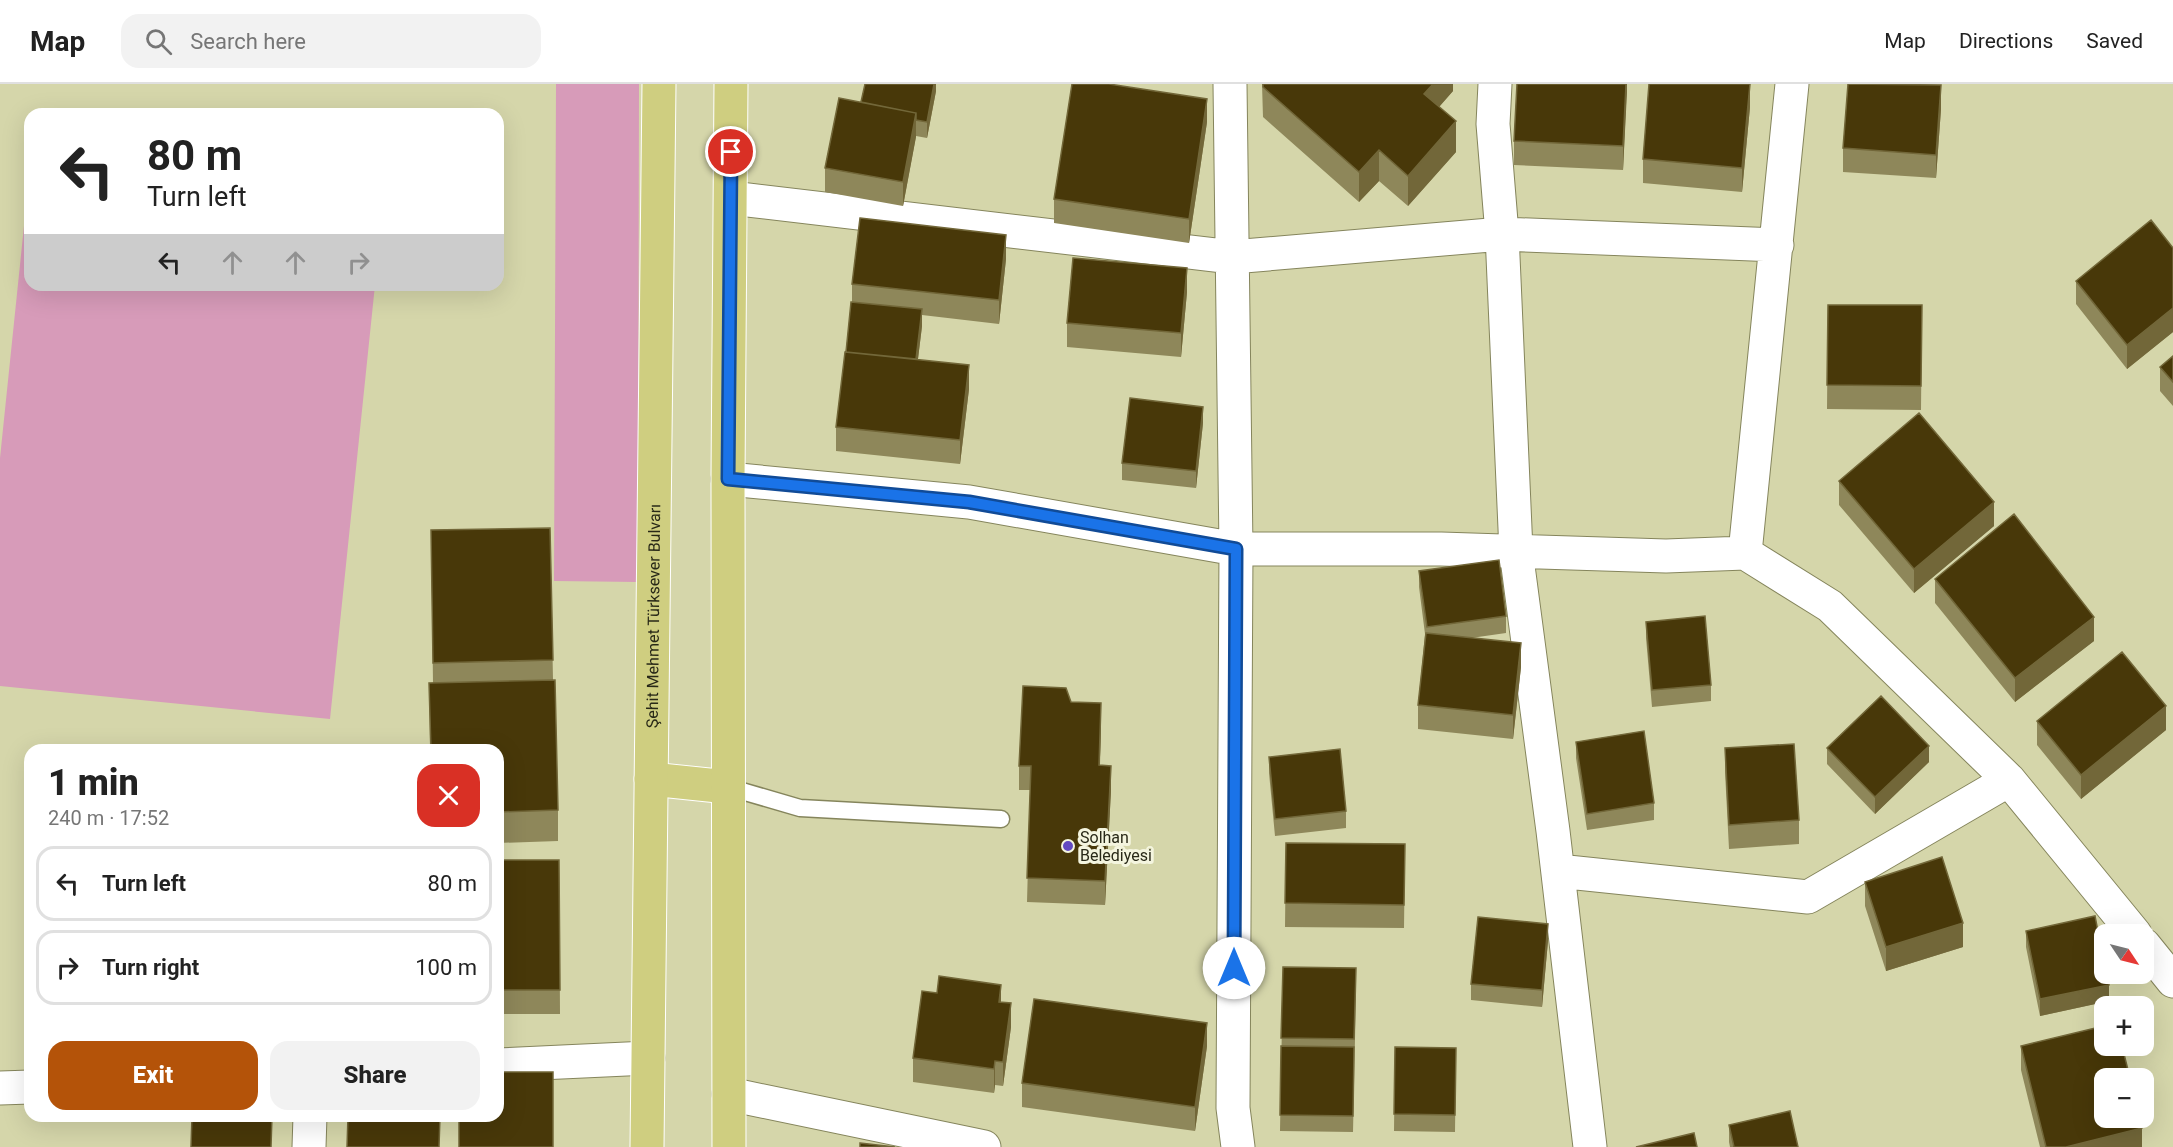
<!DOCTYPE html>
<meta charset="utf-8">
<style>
:root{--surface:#fff;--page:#f2f2f2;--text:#222;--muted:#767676;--line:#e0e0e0;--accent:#b45309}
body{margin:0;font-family:Roboto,sans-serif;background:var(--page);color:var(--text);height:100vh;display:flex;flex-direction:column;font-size:22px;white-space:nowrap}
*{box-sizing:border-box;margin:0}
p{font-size:20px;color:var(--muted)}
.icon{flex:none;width:33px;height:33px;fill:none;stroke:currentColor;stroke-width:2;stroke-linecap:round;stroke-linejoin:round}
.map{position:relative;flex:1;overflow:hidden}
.panel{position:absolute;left:24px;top:660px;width:480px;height:378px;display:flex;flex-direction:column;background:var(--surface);border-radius:18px;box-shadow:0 6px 24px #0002}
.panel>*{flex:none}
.guide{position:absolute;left:24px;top:24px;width:480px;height:183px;border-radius:18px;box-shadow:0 6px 24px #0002;background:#fff;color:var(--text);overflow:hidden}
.needle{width:39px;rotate:125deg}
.fabs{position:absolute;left:2094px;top:840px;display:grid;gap:12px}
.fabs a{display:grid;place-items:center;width:60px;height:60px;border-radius:12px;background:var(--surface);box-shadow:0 6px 24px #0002;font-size:30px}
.pin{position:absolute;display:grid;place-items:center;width:51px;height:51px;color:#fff;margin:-26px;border:3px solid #fff;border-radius:50%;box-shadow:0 2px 6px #0007}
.me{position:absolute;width:66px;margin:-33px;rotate:0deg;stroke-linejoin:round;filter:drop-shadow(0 0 4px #0008)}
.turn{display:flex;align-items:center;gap:21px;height:126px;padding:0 24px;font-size:27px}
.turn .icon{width:78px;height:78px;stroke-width:2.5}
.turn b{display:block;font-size:42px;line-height:51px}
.lanes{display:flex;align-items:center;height:57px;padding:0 24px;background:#0003;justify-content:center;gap:30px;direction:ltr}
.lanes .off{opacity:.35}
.round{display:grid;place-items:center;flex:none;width:63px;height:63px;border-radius:18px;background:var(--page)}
.headline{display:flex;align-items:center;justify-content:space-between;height:102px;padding:0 24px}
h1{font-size:36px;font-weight:800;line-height:45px}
.action{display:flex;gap:12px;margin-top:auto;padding:12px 24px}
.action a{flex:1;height:69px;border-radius:18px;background:var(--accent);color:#fff;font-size:24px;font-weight:800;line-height:69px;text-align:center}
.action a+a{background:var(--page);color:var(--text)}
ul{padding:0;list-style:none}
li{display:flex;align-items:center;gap:18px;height:75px;margin:0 12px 9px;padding:0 12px;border:3px solid var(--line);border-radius:18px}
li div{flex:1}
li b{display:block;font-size:22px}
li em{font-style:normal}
header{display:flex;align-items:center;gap:36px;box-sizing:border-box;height:84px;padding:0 30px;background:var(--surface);border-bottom:2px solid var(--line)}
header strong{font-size:28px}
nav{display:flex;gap:33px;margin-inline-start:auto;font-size:21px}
.search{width:420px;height:54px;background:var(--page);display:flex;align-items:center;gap:15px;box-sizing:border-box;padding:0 21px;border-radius:18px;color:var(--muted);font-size:22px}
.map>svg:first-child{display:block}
</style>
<header>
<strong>Map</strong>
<div class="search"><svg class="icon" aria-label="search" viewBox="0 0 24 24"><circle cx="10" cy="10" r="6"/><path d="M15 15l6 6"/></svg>Search here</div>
<nav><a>Map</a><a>Directions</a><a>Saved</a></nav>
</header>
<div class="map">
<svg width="2173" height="1063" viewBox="0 0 2173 1063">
<rect width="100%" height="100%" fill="#d5d6aa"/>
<path fill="#d79bb9" d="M 556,0 L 639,0 L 638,498 L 554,497 Z
M 30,84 L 30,201 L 375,201 L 330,635 L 0,602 L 0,374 Z"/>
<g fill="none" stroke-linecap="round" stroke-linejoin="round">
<defs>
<path id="service" d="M 728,703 L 800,724 L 1001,735"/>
<path id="minor" d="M 1230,0 L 1236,465 L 1233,1024 L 1238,1063
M 1495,0 L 1493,40 L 1502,150 L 1516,467 L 1553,747 L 1590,1063
M 731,114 L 1232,173 L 1502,150 L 1777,161
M 728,395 L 969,418 L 1236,465 L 1441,465 L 1666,472 L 1745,469 L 1830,522 L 2009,696 L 2135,850
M 1745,469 L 1792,0
M 1558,787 L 1808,813 L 2009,696
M 2144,861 L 2173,897
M 498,981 L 648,974
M 0,1004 L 30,1003
M 729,1010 L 984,1063
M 309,1063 L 310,1032"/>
<g id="trunk">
<path d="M 651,695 L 728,703"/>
<path id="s1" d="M 647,1063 L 659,0"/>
<path d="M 729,1063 L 728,395 L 731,0"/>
</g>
</defs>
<use href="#service" stroke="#85855c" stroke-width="19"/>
<use href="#minor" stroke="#85855c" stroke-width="35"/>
<use href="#trunk" stroke="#fff" stroke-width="35"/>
<use href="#service" stroke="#fff" stroke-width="16"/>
<use href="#minor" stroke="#fff" stroke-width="33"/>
<use href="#trunk" stroke="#cfce80" stroke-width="33"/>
</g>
<path fill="#8e875a" d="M 936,0 L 936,7 L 927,54 L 916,52 L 903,122 L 825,108 L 825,84 L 861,18 Z
M 1262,0 L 1453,0 L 1453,7 L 1439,23 L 1456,68 L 1408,122 L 1379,97 L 1359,118 L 1263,33 Z
M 1627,0 L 1623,86 L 1514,81 L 1514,57 Z
M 1750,23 L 1742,108 L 1643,99 L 1643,75 Z
M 1941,25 L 1936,94 L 1843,88 L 1843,64 Z
M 1207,38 L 1189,159 L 1054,139 L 1054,115 Z
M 2173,164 L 2173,248 L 2127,285 L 2076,220 L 2076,197 Z
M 1006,175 L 999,240 L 922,231 L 922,242 L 918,275 L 969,305 L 960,380 L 836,367 L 836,343 L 852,218 L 852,200 Z
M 1187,208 L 1181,273 L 1067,263 L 1067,239 Z
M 1828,221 L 1922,221 L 1921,326 L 1827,325 Z
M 2173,272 L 2173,322 L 2160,307 L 2160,283 Z
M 1203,339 L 1196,404 L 1122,396 L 1122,379 Z
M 1839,397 L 1994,442 L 1914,509 L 1839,421 Z
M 550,444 L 553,596 L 558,726 L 558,757 L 498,759 L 498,666 L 430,666 L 429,599 L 433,599 L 431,446 Z
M 1419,487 L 1506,532 L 1506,549 L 1471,554 L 1521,583 L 1513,655 L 1418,645 L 1418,621 L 1425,550 L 1419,503 Z
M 1935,495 L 2094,557 L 2015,618 L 1935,519 Z
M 1646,538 L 1711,601 L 1711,617 L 1652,623 L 1646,554 Z
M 1071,618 L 1101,643 L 1100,681 L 1111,706 L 1105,821 L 1027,818 L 1030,706 L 1019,706 L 1019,682 Z
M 2037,637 L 2166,646 L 2081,715 L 2037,661 Z
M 1576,658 L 1654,719 L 1654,736 L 1587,746 L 1576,674 Z
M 1725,664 L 1799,736 L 1799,760 L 1729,765 L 1725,688 Z
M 1827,664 L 1929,678 L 1875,730 L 1827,680 Z
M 1269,673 L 1346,727 L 1346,744 L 1275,752 L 1269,689 Z
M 1286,759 L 1405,760 L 1404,844 L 1285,843 Z
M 498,776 L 559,776 L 560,930 L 498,930 Z
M 1865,798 L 1963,863 L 1886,887 L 1865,822 Z
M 2026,847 L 2109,917 L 2040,932 L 2026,863 Z
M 1548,857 L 1542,923 L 1471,916 L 1471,900 Z
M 1283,883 L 1356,908 L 1353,1048 L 1280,1047 Z
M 1001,918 L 1011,943 L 1003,1002 L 995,1001 L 994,1009 L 913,998 L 913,974 Z
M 1207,962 L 1195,1047 L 1022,1023 L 1022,999 Z
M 2021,962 L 2142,1063 L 2040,1063 L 2021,986 Z
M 1395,963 L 1456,964 L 1455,1048 L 1394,1047 Z
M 1729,1041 L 1798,1063 L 1730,1063 L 1729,1058 Z"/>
<path fill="#726739" d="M 934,0 L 936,0 L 936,7 L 927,54 L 927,38 Z
M 1433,0 L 1453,0 L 1453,7 L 1424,40 L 1424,10 Z
M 1626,0 L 1627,0 L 1627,8 L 1623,86 L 1623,62 Z
M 1750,0 L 1750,23 L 1742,108 L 1742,84 Z
M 1941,1 L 1941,25 L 1936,94 L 1936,71 Z
M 1207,15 L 1207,38 L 1189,159 L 1189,135 Z
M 916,29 L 916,53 L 903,122 L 903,98 Z
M 1456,37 L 1456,68 L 1408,122 L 1408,92 Z
M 1379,66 L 1379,97 L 1359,118 L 1359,88 Z
M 1006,151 L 1006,175 L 999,240 L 999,216 Z
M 1187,184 L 1187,208 L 1181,273 L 1181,249 Z
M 2173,224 L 2173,248 L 2127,285 L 2127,261 Z
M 922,225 L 922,242 L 915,299 L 915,282 Z
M 969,281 L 969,305 L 960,380 L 960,356 Z
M 1203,323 L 1203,339 L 1196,404 L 1196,387 Z
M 1994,418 L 1994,442 L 1914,509 L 1914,485 Z
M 2094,533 L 2094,557 L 2015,618 L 2015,594 Z
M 1521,559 L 1521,583 L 1513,655 L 1513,631 Z
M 1101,619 L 1101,643 L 1099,705 L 1099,681 Z
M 2166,622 L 2166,646 L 2081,715 L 2081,691 Z
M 1929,662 L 1929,678 L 1875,730 L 1875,713 Z
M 1111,682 L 1111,706 L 1105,821 L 1105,797 Z
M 1963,839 L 1963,863 L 1886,887 L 1886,863 Z
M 1548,840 L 1548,857 L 1542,923 L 1542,906 Z
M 1001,901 L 1001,924 L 999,918 Z
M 2109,901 L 2109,917 L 2040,932 L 2040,915 Z
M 1011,919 L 1011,943 L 1003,1002 L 1003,978 Z
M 1207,939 L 1207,962 L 1195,1047 L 1195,1023 Z
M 995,977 L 995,1001 L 994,1009 L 994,985 Z
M 2142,1044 L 2142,1063 L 2066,1063 Z"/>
<path fill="#483809" stroke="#726739" stroke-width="1.5" d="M 865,0 L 934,0 L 927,38 L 916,36 L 916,29 L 861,18 Z
M 1072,0 L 1109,0 L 1207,15 L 1189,135 L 1054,115 Z
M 1263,0 L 1433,0 L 1424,10 L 1456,37 L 1408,92 L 1379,66 L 1359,88 L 1263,3 Z
M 1517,0 L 1626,0 L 1623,62 L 1514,57 Z
M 1649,0 L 1750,0 L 1742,84 L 1643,75 Z
M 1848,0 L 1941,1 L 1936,71 L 1843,64 Z
M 839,14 L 916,29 L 903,98 L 825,84 Z
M 860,134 L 1006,151 L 999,216 L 852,200 Z
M 2151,136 L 2173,164 L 2173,224 L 2127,261 L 2076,197 Z
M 1073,174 L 1187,184 L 1181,249 L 1067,239 Z
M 851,218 L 922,225 L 916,275 L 846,268 Z
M 1828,221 L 1922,221 L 1921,302 L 1827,301 Z
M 845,268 L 969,281 L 960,356 L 836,343 Z
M 2173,272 L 2173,298 L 2160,283 Z
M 1130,314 L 1203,323 L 1196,387 L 1122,379 Z
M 1919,329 L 1994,418 L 1914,485 L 1839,397 Z
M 2014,430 L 2094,533 L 2015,594 L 1935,495 Z
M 550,444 L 553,576 L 433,579 L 431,446 Z
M 1499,476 L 1506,532 L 1427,543 L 1419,487 Z
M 1705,532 L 1711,601 L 1652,606 L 1646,538 Z
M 1426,549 L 1521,559 L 1513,631 L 1418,621 Z
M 2122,568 L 2166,622 L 2081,691 L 2037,637 Z
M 555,596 L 558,726 L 498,728 L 498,666 L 431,666 L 429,599 Z
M 1023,602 L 1066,604 L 1071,618 L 1101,619 L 1099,681 L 1111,682 L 1105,797 L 1027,794 L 1031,682 L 1019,682 Z
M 1881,612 L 1929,662 L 1875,713 L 1827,664 Z
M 1644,647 L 1654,719 L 1587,730 L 1576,658 Z
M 1794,660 L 1799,736 L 1729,741 L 1725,664 Z
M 1340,665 L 1346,727 L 1275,735 L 1269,673 Z
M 1286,759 L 1405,760 L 1404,821 L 1285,819 Z
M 1942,773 L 1963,839 L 1886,863 L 1865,798 Z
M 498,776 L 559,776 L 560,906 L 498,906 Z
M 2095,832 L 2104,879 L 2104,890 L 2107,890 L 2109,901 L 2040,915 L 2026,847 Z
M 1478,833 L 1548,840 L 1542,906 L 1471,900 Z
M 1283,883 L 1356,884 L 1354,955 L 1281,954 Z
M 939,892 L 1001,901 L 999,918 L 1011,919 L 1003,978 L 995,977 L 994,985 L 913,974 L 922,907 L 937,909 Z
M 1034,915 L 1207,939 L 1195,1023 L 1022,999 Z
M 2104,942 L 2104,962 L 2122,962 L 2130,994 L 2104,994 L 2104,1034 L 2140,1034 L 2142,1044 L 2066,1063 L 2046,1063 L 2021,962 Z
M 1281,962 L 1354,963 L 1353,1032 L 1280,1031 Z
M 1395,963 L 1456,964 L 1455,1031 L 1394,1030 Z
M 498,988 L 553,988 L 553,1063 L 459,1063 L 459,1032 L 498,1032 Z
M 1790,1027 L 1798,1063 L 1734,1063 L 1729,1041 Z
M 192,1032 L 272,1032 L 271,1063 L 191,1063 Z
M 348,1032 L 440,1032 L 439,1063 L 347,1063 Z
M 1694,1049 L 1697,1063 L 1636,1063 Z
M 860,1059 L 895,1063 L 860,1063 Z"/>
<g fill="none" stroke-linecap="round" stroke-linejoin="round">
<defs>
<path id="route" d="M 731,68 L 728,395 L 969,418 L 1236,465 L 1234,884"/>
</defs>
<use href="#route" stroke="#114b97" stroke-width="15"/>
<use href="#route" stroke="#1a73e8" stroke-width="10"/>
</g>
<circle fill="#6249c1" stroke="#f4f5df" stroke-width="2" cx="1068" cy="762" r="6"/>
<g text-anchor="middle" stroke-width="6" stroke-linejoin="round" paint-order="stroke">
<g font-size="16" fill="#282817" stroke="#f4f5df">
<text dy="6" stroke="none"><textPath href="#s1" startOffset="531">Şehit Mehmet Türksever Bulvarı</textPath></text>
</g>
<g font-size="16" fill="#282817" stroke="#f4f5df" text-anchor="start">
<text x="1080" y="759">Solhan<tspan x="1080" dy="18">Belediyesi</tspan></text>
</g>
</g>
</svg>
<div class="fabs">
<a><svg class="needle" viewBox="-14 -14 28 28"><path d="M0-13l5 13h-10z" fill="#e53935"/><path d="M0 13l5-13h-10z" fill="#767676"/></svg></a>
<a>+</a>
<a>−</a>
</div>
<div class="pin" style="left:731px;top:68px;background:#d93025"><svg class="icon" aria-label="arrive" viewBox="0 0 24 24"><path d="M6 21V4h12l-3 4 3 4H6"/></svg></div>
<svg class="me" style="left:1234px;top:884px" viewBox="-20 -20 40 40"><circle r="19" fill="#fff"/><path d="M0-13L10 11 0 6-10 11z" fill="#1a73e8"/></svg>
<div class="guide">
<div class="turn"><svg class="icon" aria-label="left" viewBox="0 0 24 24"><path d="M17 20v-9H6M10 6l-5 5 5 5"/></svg><div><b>80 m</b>Turn left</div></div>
<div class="lanes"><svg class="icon" aria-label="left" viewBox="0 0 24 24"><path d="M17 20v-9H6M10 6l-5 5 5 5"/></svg><svg class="icon off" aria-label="ahead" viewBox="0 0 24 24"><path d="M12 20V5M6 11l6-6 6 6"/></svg><svg class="icon off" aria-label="ahead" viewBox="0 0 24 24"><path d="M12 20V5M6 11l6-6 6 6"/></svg><svg class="icon off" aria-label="right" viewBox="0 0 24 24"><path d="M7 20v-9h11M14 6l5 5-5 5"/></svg></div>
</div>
<section class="panel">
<div class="headline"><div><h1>1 min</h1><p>240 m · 17:52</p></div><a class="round" style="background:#d93025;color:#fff"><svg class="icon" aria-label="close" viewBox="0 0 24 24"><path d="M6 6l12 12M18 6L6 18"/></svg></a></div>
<ul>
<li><svg class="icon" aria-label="left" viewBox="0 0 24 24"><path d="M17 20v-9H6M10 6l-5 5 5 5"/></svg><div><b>Turn left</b></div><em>80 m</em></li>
<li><svg class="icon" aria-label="right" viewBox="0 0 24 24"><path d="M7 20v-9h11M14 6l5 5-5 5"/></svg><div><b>Turn right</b></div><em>100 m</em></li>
</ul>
<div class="action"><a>Exit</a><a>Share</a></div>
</section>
</div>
